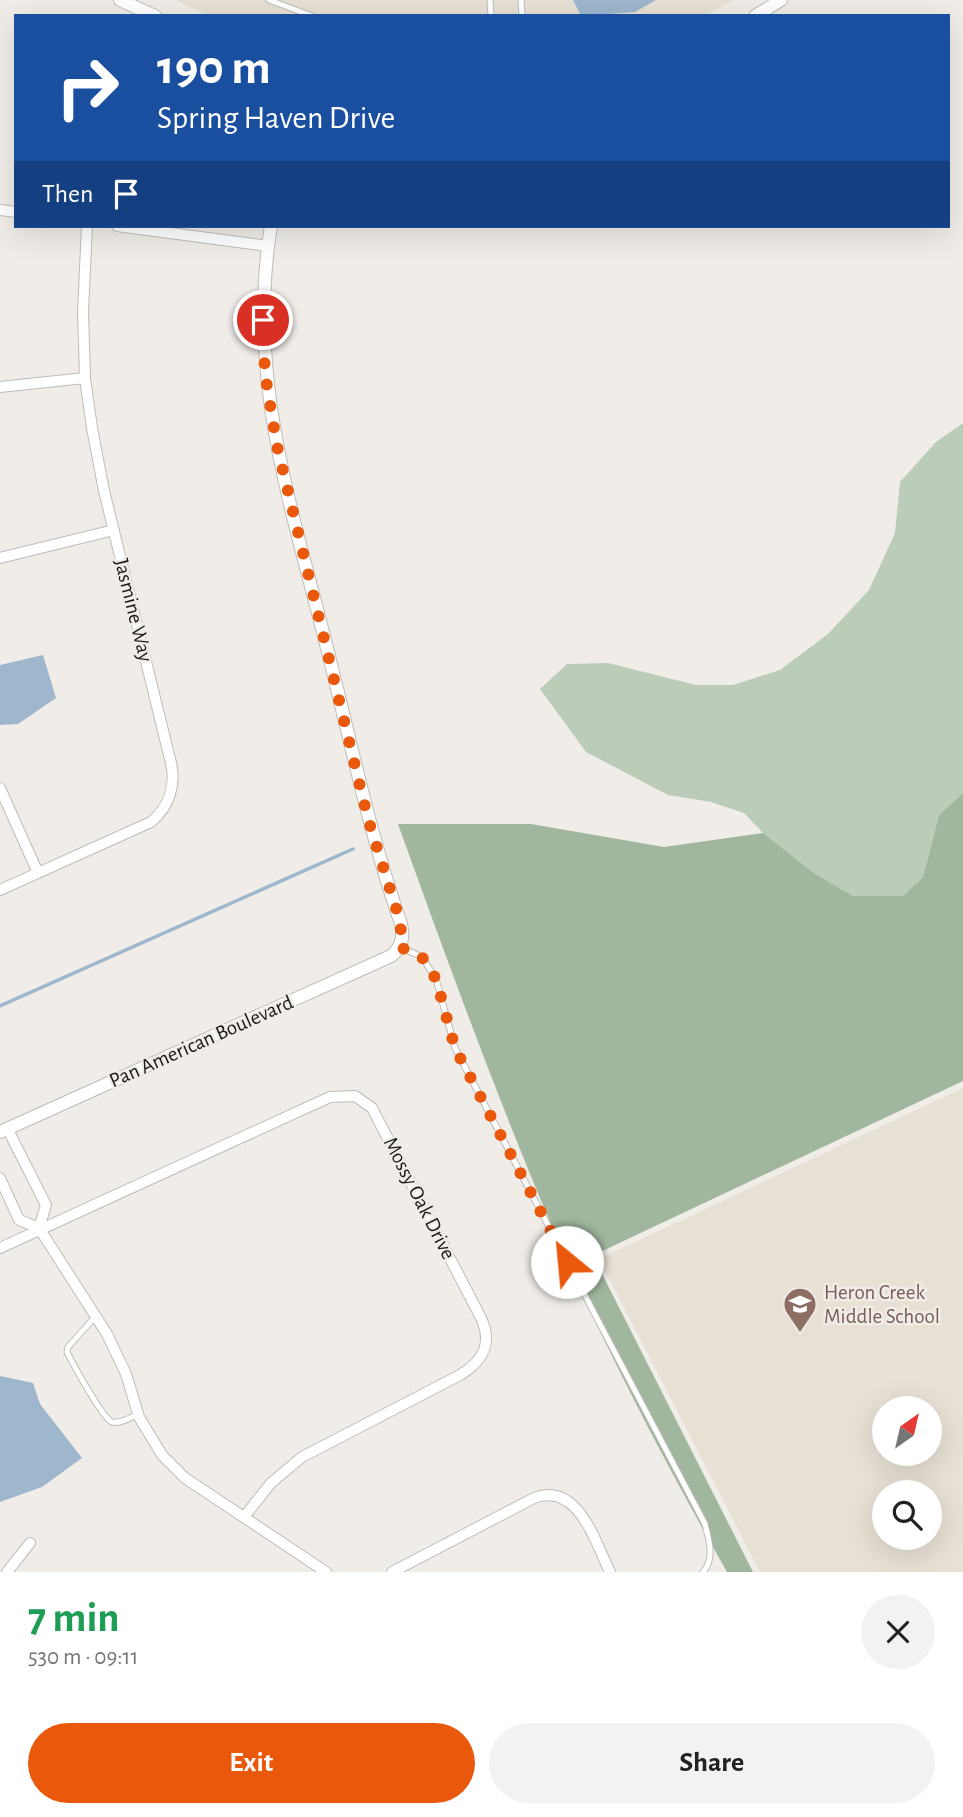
<!DOCTYPE html>
<meta charset="utf-8">
<style>
:root{--surface:#fff;--page:#f2f2f2;--text:#202124;--muted:#757577;--accent:#ea580c}
body{margin:0;font-family:"Alegreya Sans",sans-serif;background:var(--page);color:var(--text);height:100vh;display:flex;flex-direction:column;font-size:26px;white-space:nowrap}
*{box-sizing:border-box;margin:0}
p{font-size:23px;color:var(--muted)}
.icon{flex:none;width:38px;height:38px;fill:none;stroke:currentColor;stroke-width:2;stroke-linecap:round;stroke-linejoin:round}
.map{position:relative;height:1572px;overflow:hidden}
.drawer{display:flex;flex-direction:column;background:var(--surface);flex:1}
.drawer>*{flex:none}
.banner{position:absolute;left:14px;top:14px;width:936px;height:214px;border-radius:0px;box-shadow:0 7px 28px #0002;background:#1a4fa0;color:#fff;overflow:hidden}
.needle{width:46px;rotate:34deg}
.buttons{position:absolute;left:872px;top:1396px;display:grid;gap:14px}
.buttons a{display:grid;place-items:center;width:70px;height:70px;border-radius:50%;background:var(--surface);box-shadow:0 7px 28px #0002;font-size:35px}
.pin{position:absolute;display:grid;place-items:center;width:60px;height:60px;color:#fff;margin:-30px;border:4px solid #fff;border-radius:50%;box-shadow:0 2px 7px #0007}
.me{position:absolute;width:77px;margin:-38px;rotate:332deg;stroke-linejoin:round;filter:drop-shadow(0 0 5px #0008)}
.turn{display:flex;align-items:center;gap:24px;height:147px;padding:0 28px;font-size:32px}
.turn .icon{width:91px;height:91px;stroke-width:2.5}
.turn b{display:block;font-size:49px;line-height:60px}
.then{display:flex;align-items:center;height:66px;padding:0 28px;background:#0003;gap:14px;font-size:26px}
.round{display:grid;place-items:center;flex:none;width:74px;height:74px;border-radius:37px;background:var(--page)}
.headline{display:flex;align-items:center;justify-content:space-between;height:119px;padding:0 28px}
h1{font-size:42px;font-weight:700;line-height:52px;color:#1e9e55}
.action{display:flex;gap:14px;margin-top:auto;padding:14px 28px}
.action a{flex:1;height:80px;border-radius:42px;background:var(--accent);color:#fff;font-size:28px;font-weight:700;line-height:80px;text-align:center}
.action a+a{background:var(--page);color:var(--text)}
.map>svg:first-child{display:block}
</style>
<div class="map">
<svg width="963" height="1572" viewBox="0 0 963 1572">
<rect width="100%" height="100%" fill="#f0ede8"/>
<path fill="#e7e0d4" fill-rule="evenodd" d="M 175,0 L 734,0 L 704,16 L 209,16 Z
M 963,1088 L 963,1572 L 760,1572 L 599,1259 ZM 884,1409 L 929,1409 L 929,1454 L 884,1454 ZM 884,1493 L 929,1493 L 929,1538 L 884,1538 Z"/>
<path fill="#bbccb9" d="M 963,423 L 963,793 L 939,815 L 923,877 L 903,896 L 853,896 L 814,873 L 763,833 L 744,813 L 711,802 L 668,795 L 586,752 L 540,689 L 567,664 L 608,663 L 696,685 L 733,685 L 780,670 L 828,634 L 869,590 L 895,533 L 900,482 L 936,442 Z"/>
<path fill="#a0b69e" d="M 963,793 L 963,1081 L 598,1253 L 594,1258 L 753,1572 L 727,1572 C 664,1461 605,1348 554,1231 C 497,1098 447,960 398,824 L 531,824 L 664,847 L 763,833 L 814,873 L 853,896 L 903,896 L 923,877 L 939,815 Z"/>
<path fill="#9eb7cd" d="M 573,0 L 656,0 L 635,12 L 581,16 Z
M 43,655 L 56,698 L 18,724 L 0,725 L 0,665 Z
M 0,1376 L 33,1383 L 40,1404 L 82,1458 L 42,1487 L 0,1502 Z"/>
<g fill="none" stroke-linecap="round" stroke-linejoin="round">
<path stroke="#9eb7cd" stroke-width="3.5" d="M 0,1006 L 353,849"/>
<defs>
<path id="service" d="M 269,0 L 312,16
M 490,0 L 491,16
M 521,0 L 522,16
M 400,947 L 422,957 L 436,979 L 455,1048 L 705,1524 C 709,1540 715,1559 703,1572
M 95,1317 L 68,1347 L 67,1352 C 73,1364 103,1419 112,1422 C 120,1424 130,1418 138,1414"/>
<path id="minor" d="M 0,210 L 16,212
M 117,226 L 268,246
M 0,387 L 85,378
M 0,558 L 114,530
M 0,788 L 38,873
M 0,890 L 151,822 C 169,807 176,786 171,763 L 104,491 L 92,428 L 85,378 L 83,312 L 87,226
M 7,1128 L 46,1205 L 39,1228
M 0,1178 L 19,1220 L 39,1228 L 107,1334 L 126,1374 L 139,1417 L 162,1455 L 185,1478 L 326,1572
M 0,1248 L 330,1097 L 355,1096 L 372,1108 L 481,1318 C 493,1344 483,1361 460,1375 L 302,1457 L 271,1483 L 244,1517
M 7,1572 L 30,1543
M 392,1572 L 534,1498 C 578,1481 595,1542 610,1572"/>
<path id="tertiary" d="M 120,0 L 155,16
M 755,16 L 781,0
M 0,1132 L 391,956 C 402,948 404,937 401,924 C 370,835 351,743 328,652 C 292,508 246,377 271,226"/>
</defs>
<use href="#service" stroke="#bfbcb8" stroke-width="7"/>
<use href="#minor" stroke="#bfbcb8" stroke-width="12"/>
<use href="#tertiary" stroke="#bfbcb8" stroke-width="14"/>
<use href="#service" stroke="#fff" stroke-width="5"/>
<use href="#minor" stroke="#fff" stroke-width="10"/>
<use href="#tertiary" stroke="#fff" stroke-width="12"/>
</g>
<g fill="none" stroke-linecap="round" stroke-linejoin="round">
<path stroke="#ea580c" stroke-width="12" stroke-dasharray="0 21.6" d="M 263,320 L 265,374 L 277,446 L 368,819 L 401,924 L 400,947 L 422,957 L 436,979 L 455,1048 L 567,1262"/>
</g>
<defs>
<symbol id="school-pin" viewBox="-11 -11 22 30"><path d="M0 17L-7.5 6A9.5 9.5 0 1 1 7.5 6Z" fill="#8d6e63" stroke="#f0ede8"/><path d="M0-5L7-2L0 1L-7-2ZM-4 1L0 2.5L4 1V4Q0 6-4 4Z" fill="#fff"/></symbol>
</defs>
<g fill-rule="evenodd">
<use href="#school-pin" x="781" y="1285" width="38" height="52"/>
</g>
<g text-anchor="middle" stroke-width="5" stroke-linejoin="round" paint-order="stroke">
<g font-size="21" fill="#1a1917" stroke="#f0ede8">
<text transform="translate(134 610) rotate(76)" y="7">Jasmine Way</text>
<text transform="translate(201 1041) rotate(-24)" y="7">Pan American Boulevard</text>
<text transform="translate(420 1198) rotate(63)" y="7">Mossy Oak Drive</text>
</g>
<g font-size="21" fill="#785e54" stroke="#f0ede8" text-anchor="start">
<text x="824" y="1299">Heron Creek<tspan x="824" dy="24">Middle School</tspan></text>
</g>
</g>
</svg>
<div class="buttons">
<a><svg class="needle" viewBox="-14 -14 28 28"><path d="M0-13l5 13h-10z" fill="#e53935"/><path d="M0 13l5-13h-10z" fill="#757577"/></svg></a>
<a><svg class="icon" aria-label="search" viewBox="0 0 24 24"><circle cx="10" cy="10" r="6"/><path d="M15 15l6 6"/></svg></a>
</div>
<div class="pin" style="left:263px;top:320px;background:#d93025"><svg class="icon" aria-label="arrive" viewBox="0 0 24 24"><path d="M6 21V4h12l-3 4 3 4H6"/></svg></div>
<svg class="me" style="left:567px;top:1262px" viewBox="-20 -20 40 40"><circle r="19" fill="#fff"/><path d="M0-13L10 11 0 6-10 11z" fill="#ea580c"/></svg>
<div class="banner">
<div class="turn"><svg class="icon" aria-label="right" viewBox="0 0 24 24"><path d="M7 20v-9h11M14 6l5 5-5 5"/></svg><div><b>190 m</b>Spring Haven Drive</div></div>
<div class="then">Then<svg class="icon" aria-label="arrive" viewBox="0 0 24 24"><path d="M6 21V4h12l-3 4 3 4H6"/></svg></div>
</div>
</div>
<section class="drawer">
<div class="headline"><div><h1>7 min</h1><p>530 m · 09:11</p></div><a class="round"><svg class="icon" aria-label="close" viewBox="0 0 24 24"><path d="M6 6l12 12M18 6L6 18"/></svg></a></div>
<div class="action"><a>Exit</a><a>Share</a></div>
</section>
